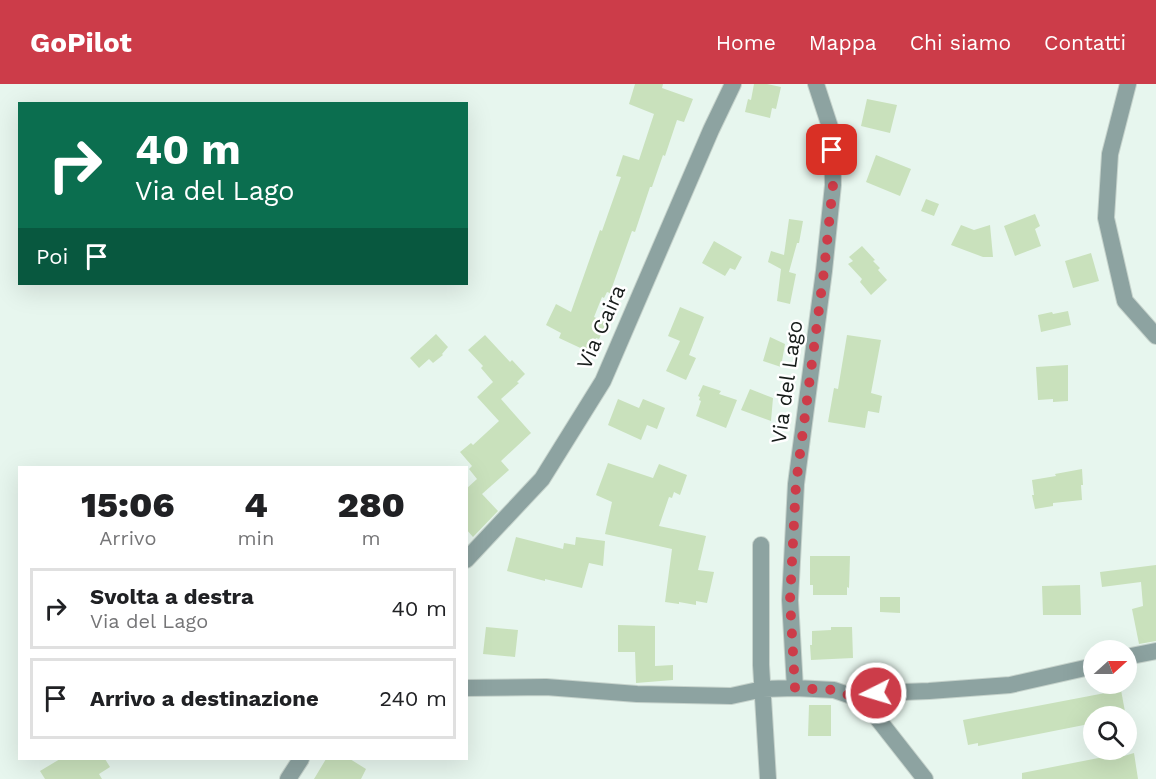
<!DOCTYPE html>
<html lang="it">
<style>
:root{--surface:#fff;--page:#f6f6f6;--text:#202124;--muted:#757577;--line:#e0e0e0;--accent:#cc3c49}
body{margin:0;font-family:"Work Sans",sans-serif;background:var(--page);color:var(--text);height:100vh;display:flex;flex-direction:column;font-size:22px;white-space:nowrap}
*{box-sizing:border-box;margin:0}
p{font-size:20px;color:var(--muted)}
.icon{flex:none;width:33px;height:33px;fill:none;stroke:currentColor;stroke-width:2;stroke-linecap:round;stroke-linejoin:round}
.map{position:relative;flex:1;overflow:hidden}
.sheet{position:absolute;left:18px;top:382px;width:450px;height:294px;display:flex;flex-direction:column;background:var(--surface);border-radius:0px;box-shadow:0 6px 24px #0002}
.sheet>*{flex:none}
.top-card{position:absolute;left:18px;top:18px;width:450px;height:183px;border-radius:0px;box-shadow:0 6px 24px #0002;background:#0b6e4f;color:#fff;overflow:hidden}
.needle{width:39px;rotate:69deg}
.controls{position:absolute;left:1083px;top:556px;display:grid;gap:12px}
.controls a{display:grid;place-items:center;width:54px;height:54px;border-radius:50%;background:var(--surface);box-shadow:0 6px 24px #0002;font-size:30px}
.pin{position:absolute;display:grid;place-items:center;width:51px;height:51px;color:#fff;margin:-26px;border-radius:12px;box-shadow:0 3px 9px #0006}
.me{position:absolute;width:66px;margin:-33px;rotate:265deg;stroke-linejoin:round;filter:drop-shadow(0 0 4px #0008)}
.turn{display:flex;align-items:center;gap:21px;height:126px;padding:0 18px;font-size:27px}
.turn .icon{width:78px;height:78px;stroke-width:2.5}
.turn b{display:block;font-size:42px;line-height:51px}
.then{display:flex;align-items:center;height:57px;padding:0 18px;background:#0003;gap:12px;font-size:22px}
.eta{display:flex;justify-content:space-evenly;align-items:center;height:102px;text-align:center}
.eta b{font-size:36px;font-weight:800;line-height:42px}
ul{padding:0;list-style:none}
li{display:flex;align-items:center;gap:18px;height:81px;margin:0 12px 9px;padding:0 6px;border:3px solid var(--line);border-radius:0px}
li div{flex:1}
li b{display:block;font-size:22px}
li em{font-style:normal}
header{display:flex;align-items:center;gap:36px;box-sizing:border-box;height:84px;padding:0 30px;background:var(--accent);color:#fff}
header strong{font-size:28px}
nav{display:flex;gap:33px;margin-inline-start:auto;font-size:21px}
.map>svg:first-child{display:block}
</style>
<header>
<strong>GoPilot</strong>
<nav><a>Home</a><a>Mappa</a><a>Chi siamo</a><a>Contatti</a></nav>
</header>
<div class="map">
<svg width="1156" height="695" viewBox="0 0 1156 695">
<rect width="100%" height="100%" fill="#e7f6ee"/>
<path fill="#c9e1bc" d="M 635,0 L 663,0 L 662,4 L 693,15 L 684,38 L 677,36 L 665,72 L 663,71 L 652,103 L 650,103 L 635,148 L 632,147 L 610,209 L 607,208 L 604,214 L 602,213 L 594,233 L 607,239 L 599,255 L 596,254 L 589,268 L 559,254 L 561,249 L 546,241 L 556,220 L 571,228 L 600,146 L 602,147 L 621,93 L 616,92 L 623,71 L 639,76 L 654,30 L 629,20 Z
M 754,0 L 767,0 L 781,3 L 776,25 L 772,24 L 770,34 L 745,28 L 748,15 L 751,16 Z
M 867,15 L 897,21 L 890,49 L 861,42 Z
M 876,71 L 911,85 L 900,112 L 866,98 Z
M 926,115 L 939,120 L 934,132 L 921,127 Z
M 1035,130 L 1040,142 L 1035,145 L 1041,162 L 1015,172 L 1004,142 Z
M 789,135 L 803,137 L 799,159 L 797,159 L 789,188 L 796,190 L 790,220 L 777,217 L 781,185 L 768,178 L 771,167 L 784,171 Z
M 961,141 L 974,146 L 990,141 L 993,173 L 983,173 L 951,161 Z
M 714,157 L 742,173 L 735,186 L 730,184 L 725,192 L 702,179 Z
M 862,162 L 875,176 L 873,177 L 880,184 L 878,186 L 887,196 L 871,211 L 860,198 L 862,195 L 848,180 L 853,177 L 849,173 Z
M 1091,169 L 1099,197 L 1073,204 L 1065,177 Z
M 680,223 L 704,233 L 689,271 L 696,274 L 686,296 L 666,287 L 680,257 L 668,252 Z
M 1068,227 L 1071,241 L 1041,248 L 1038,231 L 1052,228 L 1053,230 Z
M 436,250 L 448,263 L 442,270 L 443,271 L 433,279 L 429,275 L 419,284 L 410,274 Z
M 485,251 L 510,278 L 512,276 L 525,290 L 517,298 L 519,299 L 501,315 L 531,349 L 501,377 L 509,386 L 482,410 L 498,427 L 473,453 L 466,445 L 466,405 L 477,395 L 469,385 L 472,382 L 460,368 L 471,359 L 473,361 L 499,337 L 477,313 L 493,298 L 481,284 L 483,282 L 468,266 Z
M 847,251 L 881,256 L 871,309 L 882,312 L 879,329 L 868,327 L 865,344 L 828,338 L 834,304 L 838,305 Z
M 770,253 L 785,260 L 781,283 L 763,277 Z
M 1068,281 L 1068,317 L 1053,318 L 1053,315 L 1038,316 L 1036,283 Z
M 703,301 L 721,307 L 719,310 L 737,316 L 726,344 L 696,332 L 701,317 L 699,316 L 700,313 L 698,312 Z
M 750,305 L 773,314 L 771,337 L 741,326 Z
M 618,315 L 639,324 L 643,315 L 665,324 L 657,345 L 647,341 L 641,356 L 608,341 Z
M 608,379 L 653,394 L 659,380 L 687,391 L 680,411 L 674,408 L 672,414 L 669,413 L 659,442 L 706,452 L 698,486 L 714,488 L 707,519 L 696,517 L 696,521 L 679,518 L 679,520 L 665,518 L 672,465 L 605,450 L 612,418 L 596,411 Z
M 1082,385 L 1083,401 L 1081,401 L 1082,416 L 1053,419 L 1053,422 L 1035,425 L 1032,411 L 1034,411 L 1032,396 L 1056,392 L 1055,390 Z
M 516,453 L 563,465 L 564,459 L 575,461 L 576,453 L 605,457 L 603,482 L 589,479 L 582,504 L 545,495 L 545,497 L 507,487 Z
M 810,472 L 850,472 L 849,504 L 847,503 L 847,511 L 813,511 L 813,501 L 810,501 Z
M 1156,481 L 1156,557 L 1139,560 L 1132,525 L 1143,522 L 1141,498 L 1102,503 L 1100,488 Z
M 1080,501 L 1081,531 L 1043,531 L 1042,502 Z
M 880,513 L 900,513 L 900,529 L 880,528 Z
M 618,541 L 655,542 L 655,582 L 673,581 L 673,596 L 636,599 L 635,568 L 618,568 Z
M 486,543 L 518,546 L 515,573 L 483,570 Z
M 831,543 L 852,543 L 853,574 L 811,576 L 810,561 L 812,561 L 812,547 L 831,546 Z
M 1121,606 L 1126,633 L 1094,633 L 1094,639 L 978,662 L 978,659 L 968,661 L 963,636 Z
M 809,621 L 831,621 L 831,652 L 808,652 Z
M 1124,669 L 1124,672 L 1134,669 L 1138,695 L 1022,695 L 1022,689 Z
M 60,675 L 105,675 L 110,683 L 99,690 L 102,695 L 45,695 L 40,687 Z
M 326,675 L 350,675 L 366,685 L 361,695 L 314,695 Z"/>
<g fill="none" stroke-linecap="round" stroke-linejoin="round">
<defs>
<path id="minor" d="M 1128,0 L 1110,70 L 1106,134 L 1125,217 L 1156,252
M 761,461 L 761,581 L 768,695
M 1126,573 L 1156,567
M 466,604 L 546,603 L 637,610 L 731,612 L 763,605 L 795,604 L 834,606 L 863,616 L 925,695
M 795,604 L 790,516 L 796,400 L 824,187 L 833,101 L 832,49 L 816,0
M 863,616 L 876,609 L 929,607 L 1010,601 L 1094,582"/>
<path id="tertiary" d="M 466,476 L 542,395 L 603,297 L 711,46 L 733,0
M 288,695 L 301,675"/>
</defs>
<use href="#minor" stroke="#c6d3cc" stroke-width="18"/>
<use href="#tertiary" stroke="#c6d3cc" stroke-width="18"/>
<use href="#minor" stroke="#8da3a1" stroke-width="16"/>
<use href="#tertiary" stroke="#8da3a1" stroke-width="16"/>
</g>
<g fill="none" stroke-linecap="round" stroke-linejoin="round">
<path stroke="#cc3c49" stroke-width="10" stroke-dasharray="0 18" d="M 832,66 L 833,101 L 824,187 L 796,400 L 790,516 L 795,604 L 834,606 L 863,616 L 876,609"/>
</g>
<g text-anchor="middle" stroke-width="5" stroke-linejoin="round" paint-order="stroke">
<g font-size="21" fill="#171c1a" stroke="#fff">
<text transform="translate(601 243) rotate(-66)" y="7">Via Caira</text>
<text transform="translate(787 298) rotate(-82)" y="7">Via del Lago</text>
</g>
</g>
</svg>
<div class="controls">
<a><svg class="needle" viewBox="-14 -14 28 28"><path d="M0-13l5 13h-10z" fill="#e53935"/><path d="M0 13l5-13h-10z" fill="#757577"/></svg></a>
<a><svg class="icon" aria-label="search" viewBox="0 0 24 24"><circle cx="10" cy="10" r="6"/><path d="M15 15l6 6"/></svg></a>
</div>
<div class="pin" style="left:832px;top:66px;background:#d93025"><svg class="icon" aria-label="arrive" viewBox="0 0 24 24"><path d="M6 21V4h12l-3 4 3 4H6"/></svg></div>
<svg class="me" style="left:876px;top:609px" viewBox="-20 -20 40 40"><circle r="17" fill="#cc3c49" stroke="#fff" stroke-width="3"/><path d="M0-11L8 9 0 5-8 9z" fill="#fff"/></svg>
<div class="top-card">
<div class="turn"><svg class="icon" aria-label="right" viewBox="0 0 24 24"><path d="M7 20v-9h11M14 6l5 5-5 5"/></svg><div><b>40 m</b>Via del Lago</div></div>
<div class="then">Poi<svg class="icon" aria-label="arrive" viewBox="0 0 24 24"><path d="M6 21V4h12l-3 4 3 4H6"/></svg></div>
</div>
<section class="sheet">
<div class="eta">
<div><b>15:06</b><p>Arrivo</p></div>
<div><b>4</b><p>min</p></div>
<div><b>280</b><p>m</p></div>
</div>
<ul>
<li><svg class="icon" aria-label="right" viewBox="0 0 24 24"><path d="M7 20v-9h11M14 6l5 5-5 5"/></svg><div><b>Svolta a destra</b><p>Via del Lago</p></div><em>40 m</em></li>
<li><svg class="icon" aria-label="arrive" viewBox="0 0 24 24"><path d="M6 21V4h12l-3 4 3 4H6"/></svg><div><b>Arrivo a destinazione</b></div><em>240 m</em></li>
</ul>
</section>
</div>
